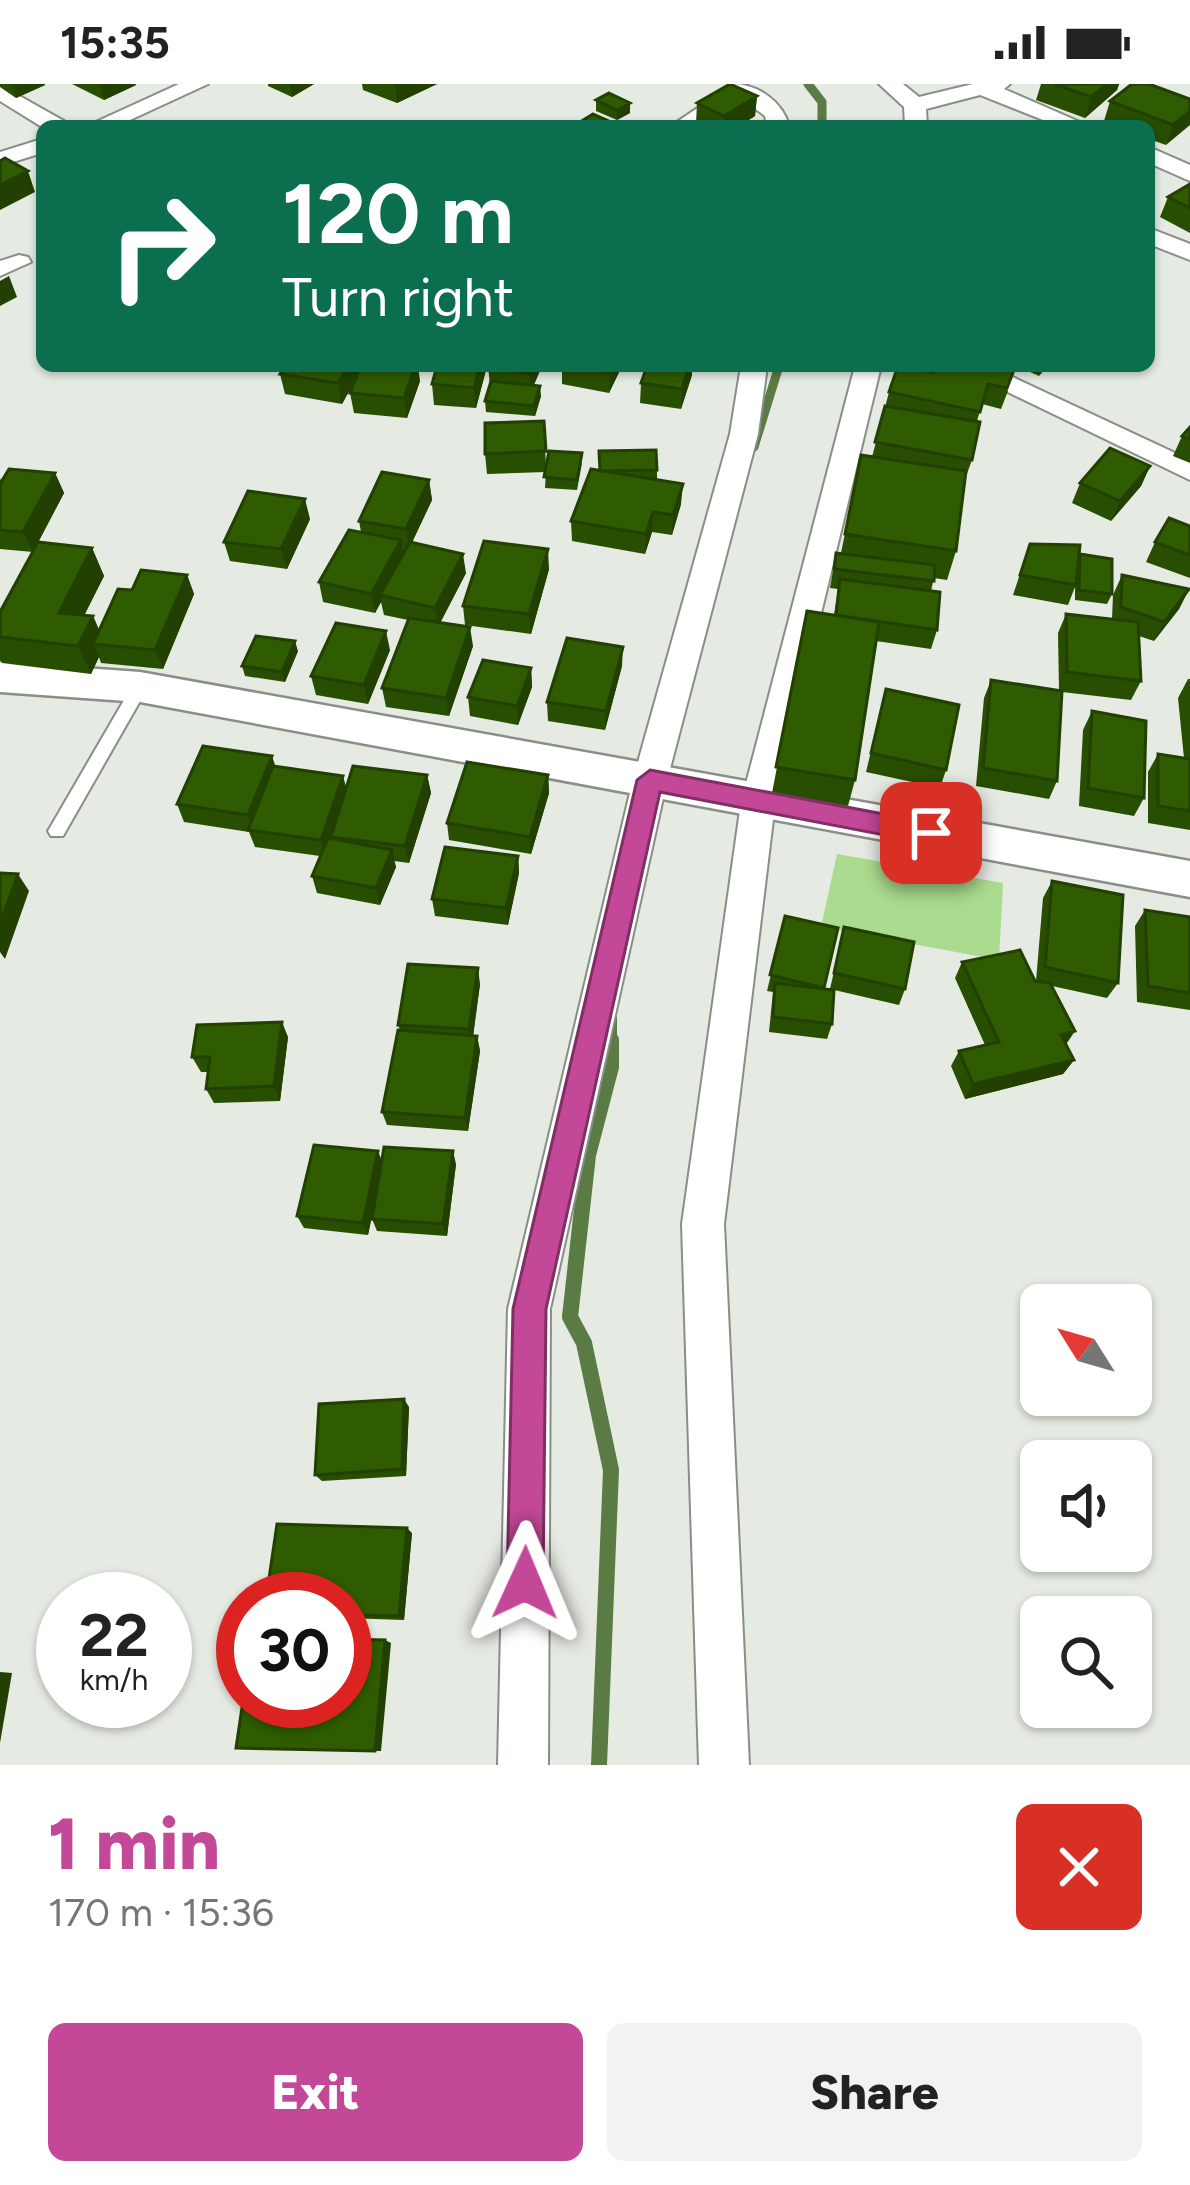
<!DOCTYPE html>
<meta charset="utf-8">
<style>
:root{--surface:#fff;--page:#f2f2f2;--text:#222;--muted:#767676;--accent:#c44898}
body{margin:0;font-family:Figtree,sans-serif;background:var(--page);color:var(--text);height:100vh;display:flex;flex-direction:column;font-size:45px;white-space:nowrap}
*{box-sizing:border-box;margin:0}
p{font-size:39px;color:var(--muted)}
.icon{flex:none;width:66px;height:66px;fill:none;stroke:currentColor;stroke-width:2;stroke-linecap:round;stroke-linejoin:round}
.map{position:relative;height:1681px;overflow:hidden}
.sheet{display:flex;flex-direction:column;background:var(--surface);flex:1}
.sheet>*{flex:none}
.guide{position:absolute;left:36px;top:36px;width:1119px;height:252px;border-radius:18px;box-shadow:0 3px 9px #0004;background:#0b6e4f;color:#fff;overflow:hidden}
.needle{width:78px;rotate:307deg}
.tools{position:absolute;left:1020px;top:1200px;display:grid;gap:24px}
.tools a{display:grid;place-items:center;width:132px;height:132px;border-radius:18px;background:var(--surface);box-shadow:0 3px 9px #0004;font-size:60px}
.speed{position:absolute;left:36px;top:1488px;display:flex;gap:24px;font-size:60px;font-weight:700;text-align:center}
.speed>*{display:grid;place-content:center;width:156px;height:156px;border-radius:50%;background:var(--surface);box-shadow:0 3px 9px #0004;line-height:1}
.speed small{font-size:30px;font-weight:400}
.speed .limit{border:18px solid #d22;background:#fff;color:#111}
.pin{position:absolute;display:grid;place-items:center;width:102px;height:102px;color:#fff;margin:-51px;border-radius:24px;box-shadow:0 6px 18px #0006}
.me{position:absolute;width:132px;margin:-66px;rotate:1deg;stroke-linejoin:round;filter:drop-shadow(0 0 9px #0008)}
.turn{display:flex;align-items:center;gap:42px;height:252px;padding:0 48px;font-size:54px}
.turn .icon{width:156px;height:156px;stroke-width:2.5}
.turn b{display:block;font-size:84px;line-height:102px}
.round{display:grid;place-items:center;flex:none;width:126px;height:126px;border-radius:18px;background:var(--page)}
.head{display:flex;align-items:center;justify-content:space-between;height:204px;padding:0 48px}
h1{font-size:72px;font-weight:800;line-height:90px;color:var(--accent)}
.primary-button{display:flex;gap:24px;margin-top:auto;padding:24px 48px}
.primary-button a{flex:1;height:138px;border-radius:18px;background:var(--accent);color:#fff;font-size:48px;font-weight:800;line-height:138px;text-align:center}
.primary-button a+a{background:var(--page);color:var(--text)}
.status{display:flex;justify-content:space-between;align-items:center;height:84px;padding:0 60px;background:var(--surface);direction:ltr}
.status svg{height:33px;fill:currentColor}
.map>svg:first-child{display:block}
</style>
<div class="status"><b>15:35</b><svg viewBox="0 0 49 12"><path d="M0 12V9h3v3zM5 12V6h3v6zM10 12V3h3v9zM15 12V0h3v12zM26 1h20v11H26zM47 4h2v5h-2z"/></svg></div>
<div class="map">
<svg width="1190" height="1681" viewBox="0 0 1190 1681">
<rect width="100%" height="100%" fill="#e5eae2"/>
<path fill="#abdb8e" d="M 837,770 L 1003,799 L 999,876 L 821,843 Z"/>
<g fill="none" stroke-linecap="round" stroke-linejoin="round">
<path stroke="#5a7c44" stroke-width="9" d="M 808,0 L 822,18 L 822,42
M 754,363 L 779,282"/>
<path stroke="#5a7c44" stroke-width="12" d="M 611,934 L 611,959"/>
<path stroke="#5a7c44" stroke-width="16" d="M 599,1681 L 611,1386 L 584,1259 L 570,1233 L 588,1071 L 611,983 L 611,956"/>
<defs>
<path id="service" d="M 140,597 L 148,603 L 63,752 L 51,752 L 48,747 L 51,742 L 134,599 Z"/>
<path id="minor" d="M 179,0 L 208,0 L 117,42 L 87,42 Z
M 733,0 C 758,0 783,18 789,42 L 767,42 L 765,32 L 741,14 L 697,42 L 671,42 Z
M 879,0 L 903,0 L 919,13 L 973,0 L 1010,0 L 1004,5 L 1089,42 L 1058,42 L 980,11 L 926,25 L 927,42 L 905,42 L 904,23 Z
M 0,1 L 64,37 L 67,42 L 42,43 L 0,17 Z
M 42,55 L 42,69 L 0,82 L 0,68 Z
M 1149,63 L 1190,81 L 1190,97 L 1149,79 Z
M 1149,144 L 1190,160 L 1190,176 L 1149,160 Z
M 19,171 L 28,173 L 31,178 L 0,192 L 0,177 Z
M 741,282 L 767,282 L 758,350 L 667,696 L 550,1225 L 548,1681 L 498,1681 L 508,1225 L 633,696 L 730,350 Z
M 855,282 L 881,282 L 775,719 L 724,1140 L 749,1681 L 699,1681 L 682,1140 L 741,719 Z
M 954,282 L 989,282 L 1190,376 L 1190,396 Z"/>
<path id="tertiary" d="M 0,578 L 140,588 L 1190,777 L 1190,813 L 140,618 L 0,608 Z"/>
</defs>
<use href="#service" stroke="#898e86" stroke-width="4"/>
<use href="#minor" stroke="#898e86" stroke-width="4"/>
<use href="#tertiary" stroke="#898e86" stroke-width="5"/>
<use href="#service" fill="#fff" fill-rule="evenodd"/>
<use href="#minor" fill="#fff" fill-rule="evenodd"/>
<use href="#tertiary" fill="#fff" fill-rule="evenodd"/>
</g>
<path fill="#284e01" d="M 0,0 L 45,0 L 45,1 L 16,14 L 0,3 Z
M 72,0 L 135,0 L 136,1 L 104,16 Z
M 268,0 L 314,0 L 292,13 L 268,2 Z
M 362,0 L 437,0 L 397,19 L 363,6 Z
M 1041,0 L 1119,0 L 1117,6 L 1085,34 L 1036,16 Z
M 757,12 L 755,32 L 739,42 L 695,42 L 698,41 L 696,39 L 697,19 Z
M 1190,15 L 1166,61 L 1149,55 L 1149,42 L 1117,42 L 1104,37 L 1110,17 Z
M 596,16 L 630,29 L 617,36 L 596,27 Z
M 1190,100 L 1190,149 L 1160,133 L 1168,113 Z
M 285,282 L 357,282 L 358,288 L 420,297 L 407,334 L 354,329 L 350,309 L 356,295 L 342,320 L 285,310 L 280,290 Z
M 488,282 L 542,282 L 534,301 L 541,312 L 535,332 L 486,328 L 485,317 L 490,302 Z
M 562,282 L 622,282 L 609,309 L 562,300 Z
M 647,282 L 692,282 L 692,291 L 681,325 L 640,319 L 641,299 Z
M 997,282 L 1008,307 L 1001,325 L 982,320 L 977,337 L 972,376 L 965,395 L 956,467 L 947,496 L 934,494 L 931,507 L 937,546 L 931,565 L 876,557 L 855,696 L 848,722 L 772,709 L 807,527 L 834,531 L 838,505 L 830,504 L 836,469 L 841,469 L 861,371 L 872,373 L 889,308 L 933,288 Z
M 1017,282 L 1048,282 L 1039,292 Z
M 486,286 L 476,324 L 434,321 L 432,300 Z
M 544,337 L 546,384 L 582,379 L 577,406 L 545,404 L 546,388 L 487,390 L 485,370 Z
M 1190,343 L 1190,379 L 1173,372 L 1182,352 Z
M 1150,382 L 1141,402 L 1111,437 L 1072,419 L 1080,399 Z
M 657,386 L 657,396 L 681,420 L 672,451 L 652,448 L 645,470 L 572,457 L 571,437 L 600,387 Z
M 55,389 L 64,409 L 33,468 L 0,465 L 0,394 L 1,397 Z
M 429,396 L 432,416 L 412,458 L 466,489 L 440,539 L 473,562 L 449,632 L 386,623 L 382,604 L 408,536 L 384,531 L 381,518 L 375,529 L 323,518 L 319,498 L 361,448 L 359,437 Z
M 310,435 L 287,485 L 230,477 L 224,458 Z
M 1190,442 L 1190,494 L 1146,478 L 1155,458 Z
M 1030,460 L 1079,473 L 1112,510 L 1107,520 L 1075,516 L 1075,503 L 1068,521 L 1013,511 Z
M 92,464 L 104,492 L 84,531 L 93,532 L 99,546 L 132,506 L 187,491 L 194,510 L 163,585 L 101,579 L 99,573 L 91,590 L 2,579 L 0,576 L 0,528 Z
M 549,485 L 531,550 L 465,541 L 463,522 Z
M 1122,491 L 1189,505 L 1179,525 L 1154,557 L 1139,552 L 1141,597 L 1131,616 L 1062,608 L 1057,697 L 1049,715 L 976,702 L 984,614 L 991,596 L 1059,606 L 1058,549 L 1066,530 L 1112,535 L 1113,511 Z
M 390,566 L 368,620 L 316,611 L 311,592 Z
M 298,567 L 285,598 L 245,592 L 242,582 Z
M 622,582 L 605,646 L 548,637 L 547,618 Z
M 531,584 L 532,603 L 518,641 L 470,632 L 468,613 Z
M 1188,595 L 1190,595 L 1190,746 L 1148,739 L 1148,688 L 1158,670 L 1184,674 L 1178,614 Z
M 886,605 L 946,686 L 940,704 L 866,688 Z
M 1092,627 L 1144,714 L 1134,732 L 1079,722 L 1083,646 Z
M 275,682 L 346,703 L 427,691 L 431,709 L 409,779 L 394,777 L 396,783 L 380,821 L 317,809 L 312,792 L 320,772 L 255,763 L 249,748 L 184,738 L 177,720 Z
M 548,691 L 549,709 L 531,770 L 449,756 L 447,739 Z
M 518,772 L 519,789 L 508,841 L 435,832 L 432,815 Z
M 1052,797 L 1118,899 L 1107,914 L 1052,902 L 1066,960 L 1074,976 L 1063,990 L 965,1015 L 951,982 L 959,967 L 985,961 L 955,894 L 962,878 L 1036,897 L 1043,814 Z
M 1145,826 L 1190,833 L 1190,926 L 1137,918 L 1135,842 Z
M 785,832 L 824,905 L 832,940 L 827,955 L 769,948 L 773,908 L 767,907 Z
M 844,843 L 905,905 L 899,921 L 830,905 Z
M 480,900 L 473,952 L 477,952 L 480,967 L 468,1047 L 387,1041 L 382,1028 L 400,946 L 398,941 Z
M 288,953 L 280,1017 L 214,1019 L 206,1005 L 208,988 L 201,988 L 192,973 Z
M 381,1076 L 456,1080 L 447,1152 L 377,1147 L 372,1135 L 372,1131 L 368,1151 L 304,1144 L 297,1132 Z
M 409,1323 L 406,1392 L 322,1397 L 315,1391 Z
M 412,1449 L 404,1536 L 345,1534 L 345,1515 Z"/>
<path fill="#214001" d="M 12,0 L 45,0 L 45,1 L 16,14 Z
M 99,0 L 135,0 L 136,1 L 104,16 Z
M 290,0 L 314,0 L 292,13 Z
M 395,0 L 437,0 L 397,19 Z
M 1107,0 L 1119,0 L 1117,6 L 1085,34 L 1091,13 Z
M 757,12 L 755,32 L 739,42 L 723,42 L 724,32 Z
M 630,19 L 630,29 L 617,36 L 617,26 Z
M 1190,27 L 1190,41 L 1166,61 L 1173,41 Z
M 28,87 L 35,108 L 0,126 L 0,101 Z
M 9,192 L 17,213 L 0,222 L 0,197 Z
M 348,282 L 357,282 L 358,290 L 342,320 L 338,299 Z
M 415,282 L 418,282 L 420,297 L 407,334 L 404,314 Z
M 480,282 L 486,282 L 486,286 L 476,324 L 474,304 Z
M 532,282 L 542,282 L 530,309 L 529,289 Z
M 612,282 L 622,282 L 609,309 L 610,288 Z
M 689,282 L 692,282 L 692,291 L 681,325 L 682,305 Z
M 540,302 L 541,312 L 535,332 L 534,322 Z
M 1150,382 L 1141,402 L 1111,437 L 1120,417 Z
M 55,389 L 64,409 L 33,468 L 23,448 Z
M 429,396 L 432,416 L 409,465 L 406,445 Z
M 683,400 L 681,420 L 672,451 L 673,431 Z
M 305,415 L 310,435 L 287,485 L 281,465 Z
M 653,428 L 652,448 L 645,470 L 646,450 Z
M 401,456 L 404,476 L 380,511 L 381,518 L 375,529 L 371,510 Z
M 92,464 L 104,492 L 72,556 L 59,529 Z
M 548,465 L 549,485 L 531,550 L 529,530 Z
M 463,470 L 466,489 L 438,543 L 435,524 Z
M 187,491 L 194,510 L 163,585 L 155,566 Z
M 1189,505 L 1179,525 L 1154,557 L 1164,538 Z
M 93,532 L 105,560 L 93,560 L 99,573 L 91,590 L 78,562 Z
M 470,543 L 473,562 L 449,632 L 446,614 Z
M 386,547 L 390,566 L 368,620 L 364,601 Z
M 295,557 L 298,567 L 285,598 L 282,588 Z
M 623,563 L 622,582 L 605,646 L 606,627 Z
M 531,584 L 532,603 L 518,641 L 517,622 Z
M 272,672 L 278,690 L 254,749 L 248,731 Z
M 427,691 L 431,709 L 409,779 L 405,762 Z
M 548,691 L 549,709 L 531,770 L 530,753 Z
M 343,692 L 348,710 L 326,773 L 321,756 Z
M 392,766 L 396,783 L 380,821 L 376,804 Z
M 518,772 L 519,789 L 508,841 L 506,824 Z
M 18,790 L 29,807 L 5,875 L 0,868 L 0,839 Z
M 478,884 L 480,900 L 472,960 L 469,945 Z
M 282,938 L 288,953 L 280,1017 L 274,1002 Z
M 1075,947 L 1065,962 L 1061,951 Z
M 477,952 L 480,967 L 468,1047 L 465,1034 Z
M 1074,976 L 1063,990 L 965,1015 L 973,1000 Z
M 378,1067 L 383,1080 L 368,1151 L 363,1139 Z
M 453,1067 L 456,1080 L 447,1152 L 443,1140 Z
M 404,1315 L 409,1323 L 406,1392 L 402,1385 Z
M 407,1444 L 412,1449 L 404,1536 L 399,1532 Z
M 385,1556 L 391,1559 L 381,1667 L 375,1667 Z
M 0,1588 L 12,1589 L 0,1659 Z"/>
<path fill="#2f5b01" stroke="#214001" stroke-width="3" d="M 730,0 L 757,12 L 724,32 L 697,19 Z
M 1054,0 L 1107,0 L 1091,13 Z
M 1132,0 L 1149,0 L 1190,15 L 1190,27 L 1173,41 L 1110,17 Z
M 609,9 L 630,19 L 617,26 L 596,16 Z
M 593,30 L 618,41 L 574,42 Z
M 5,74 L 28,87 L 0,101 L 0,77 Z
M 1190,100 L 1190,124 L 1168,113 Z
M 285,282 L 348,282 L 338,299 L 280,290 Z
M 361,282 L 415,282 L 404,314 L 350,309 Z
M 437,282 L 480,282 L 474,304 L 432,300 Z
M 488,282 L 532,282 L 529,289 Z
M 576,282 L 612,282 L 610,288 Z
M 647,282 L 689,282 L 682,305 L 641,299 Z
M 898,282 L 933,288 L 936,282 L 997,282 L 1014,286 L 1007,304 L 988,300 L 980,328 L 889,308 Z
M 491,297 L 540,302 L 534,322 L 485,317 Z
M 885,322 L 980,338 L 972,376 L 875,358 Z
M 544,337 L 546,367 L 485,370 L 485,339 Z
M 1190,343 L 1190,355 L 1182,352 Z
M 1110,364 L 1150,382 L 1120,417 L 1080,399 Z
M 656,366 L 657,386 L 600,387 L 599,367 Z
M 549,367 L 582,369 L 577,396 L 544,393 Z
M 861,371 L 966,387 L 956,467 L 845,450 Z
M 9,385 L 55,389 L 23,448 L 0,446 L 0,400 Z
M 591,385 L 683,400 L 673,431 L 653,428 L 646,450 L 571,437 Z
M 382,388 L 429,396 L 406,445 L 359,437 Z
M 248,407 L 305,415 L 281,465 L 224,458 Z
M 1169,434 L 1190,442 L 1190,471 L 1155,458 Z
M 349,446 L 401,456 L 371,510 L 319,498 Z
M 484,457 L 548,465 L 529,530 L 463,522 Z
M 38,458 L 92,464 L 59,529 L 93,532 L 78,562 L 0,553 L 0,528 Z
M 410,458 L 463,470 L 435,524 L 380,511 Z
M 1030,460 L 1080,461 L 1076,501 L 1020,491 Z
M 836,469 L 935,481 L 934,497 L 834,485 Z
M 1080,470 L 1112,475 L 1112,510 L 1079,506 Z
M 141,486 L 187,491 L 155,566 L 93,560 L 118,505 L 132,506 Z
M 1122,491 L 1189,505 L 1164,538 L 1121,523 Z
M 840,495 L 940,508 L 937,546 L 836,531 Z
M 807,527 L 879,538 L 855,696 L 776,683 Z
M 1066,530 L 1138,538 L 1141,597 L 1067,588 Z
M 409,534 L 470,543 L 446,614 L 382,604 Z
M 336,539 L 386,547 L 364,601 L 311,592 Z
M 256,552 L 295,557 L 282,588 L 242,582 Z
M 567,554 L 623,563 L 606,627 L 547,618 Z
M 483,576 L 531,584 L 517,622 L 468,613 Z
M 991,596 L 1062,607 L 1057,697 L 983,684 Z
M 886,605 L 959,621 L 946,686 L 871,669 Z
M 1092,627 L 1146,637 L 1144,714 L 1088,704 Z
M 203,662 L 272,672 L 248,731 L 177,720 Z
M 1158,670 L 1190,675 L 1190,727 L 1158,722 Z
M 467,678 L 548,691 L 530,753 L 447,739 Z
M 273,682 L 343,692 L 321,756 L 248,746 Z
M 353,682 L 427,691 L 405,762 L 331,753 Z
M 328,754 L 392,766 L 376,804 L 312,792 Z
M 445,763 L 518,772 L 506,824 L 432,815 Z
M 0,789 L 18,790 L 0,839 Z
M 1052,797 L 1123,811 L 1118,899 L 1045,883 Z
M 1145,826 L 1190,833 L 1190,909 L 1148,902 Z
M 785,832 L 838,844 L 824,904 L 770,891 Z
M 844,843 L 914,858 L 905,905 L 834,889 Z
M 1020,866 L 1035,897 L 1050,899 L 1075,947 L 1061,951 L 1074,976 L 973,1000 L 959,967 L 999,958 L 962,878 Z
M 408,880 L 478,884 L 469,945 L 398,941 Z
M 775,899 L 834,906 L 832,940 L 773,933 Z
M 282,938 L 274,1002 L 206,1005 L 210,973 L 192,973 L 197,941 Z
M 398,946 L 477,952 L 465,1034 L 382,1028 Z
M 314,1061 L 378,1067 L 363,1139 L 297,1132 Z
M 384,1063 L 453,1067 L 443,1140 L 372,1135 Z
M 404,1315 L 402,1385 L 315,1391 L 319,1320 Z
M 277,1440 L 407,1444 L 399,1532 L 345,1531 L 345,1515 L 266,1515 Z
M 345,1555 L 385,1556 L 375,1667 L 236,1664 L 243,1617 L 345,1617 Z"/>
<path fill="#c44898" stroke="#7f2f63" stroke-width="3" d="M 650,686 L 931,739 L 944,749 L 931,760 L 660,708 L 546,1225 L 543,1499 L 538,1511 L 525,1517 L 513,1511 L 507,1499 L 513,1225 L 637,696 Z"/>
</svg>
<div class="tools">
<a><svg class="needle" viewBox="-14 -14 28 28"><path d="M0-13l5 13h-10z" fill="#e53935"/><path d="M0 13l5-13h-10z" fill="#767676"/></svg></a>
<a><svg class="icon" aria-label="sound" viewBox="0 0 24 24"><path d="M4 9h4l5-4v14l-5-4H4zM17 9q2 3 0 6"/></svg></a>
<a><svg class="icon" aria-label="search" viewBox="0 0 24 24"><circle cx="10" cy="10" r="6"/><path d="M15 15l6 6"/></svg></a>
</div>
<div class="speed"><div>22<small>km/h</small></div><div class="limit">30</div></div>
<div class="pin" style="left:931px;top:749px;background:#d93025"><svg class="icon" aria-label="arrive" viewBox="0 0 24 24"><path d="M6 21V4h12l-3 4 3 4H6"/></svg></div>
<svg class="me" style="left:525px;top:1499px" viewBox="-20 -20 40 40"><path d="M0-17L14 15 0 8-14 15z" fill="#c44898" stroke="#fff" stroke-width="4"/></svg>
<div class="guide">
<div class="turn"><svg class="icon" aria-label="right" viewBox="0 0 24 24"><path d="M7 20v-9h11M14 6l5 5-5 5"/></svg><div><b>120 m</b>Turn right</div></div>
</div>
</div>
<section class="sheet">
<div class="head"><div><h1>1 min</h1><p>170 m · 15:36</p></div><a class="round" style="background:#d93025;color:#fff"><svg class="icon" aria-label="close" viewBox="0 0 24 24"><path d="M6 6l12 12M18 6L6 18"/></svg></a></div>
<div class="primary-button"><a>Exit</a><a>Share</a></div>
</section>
